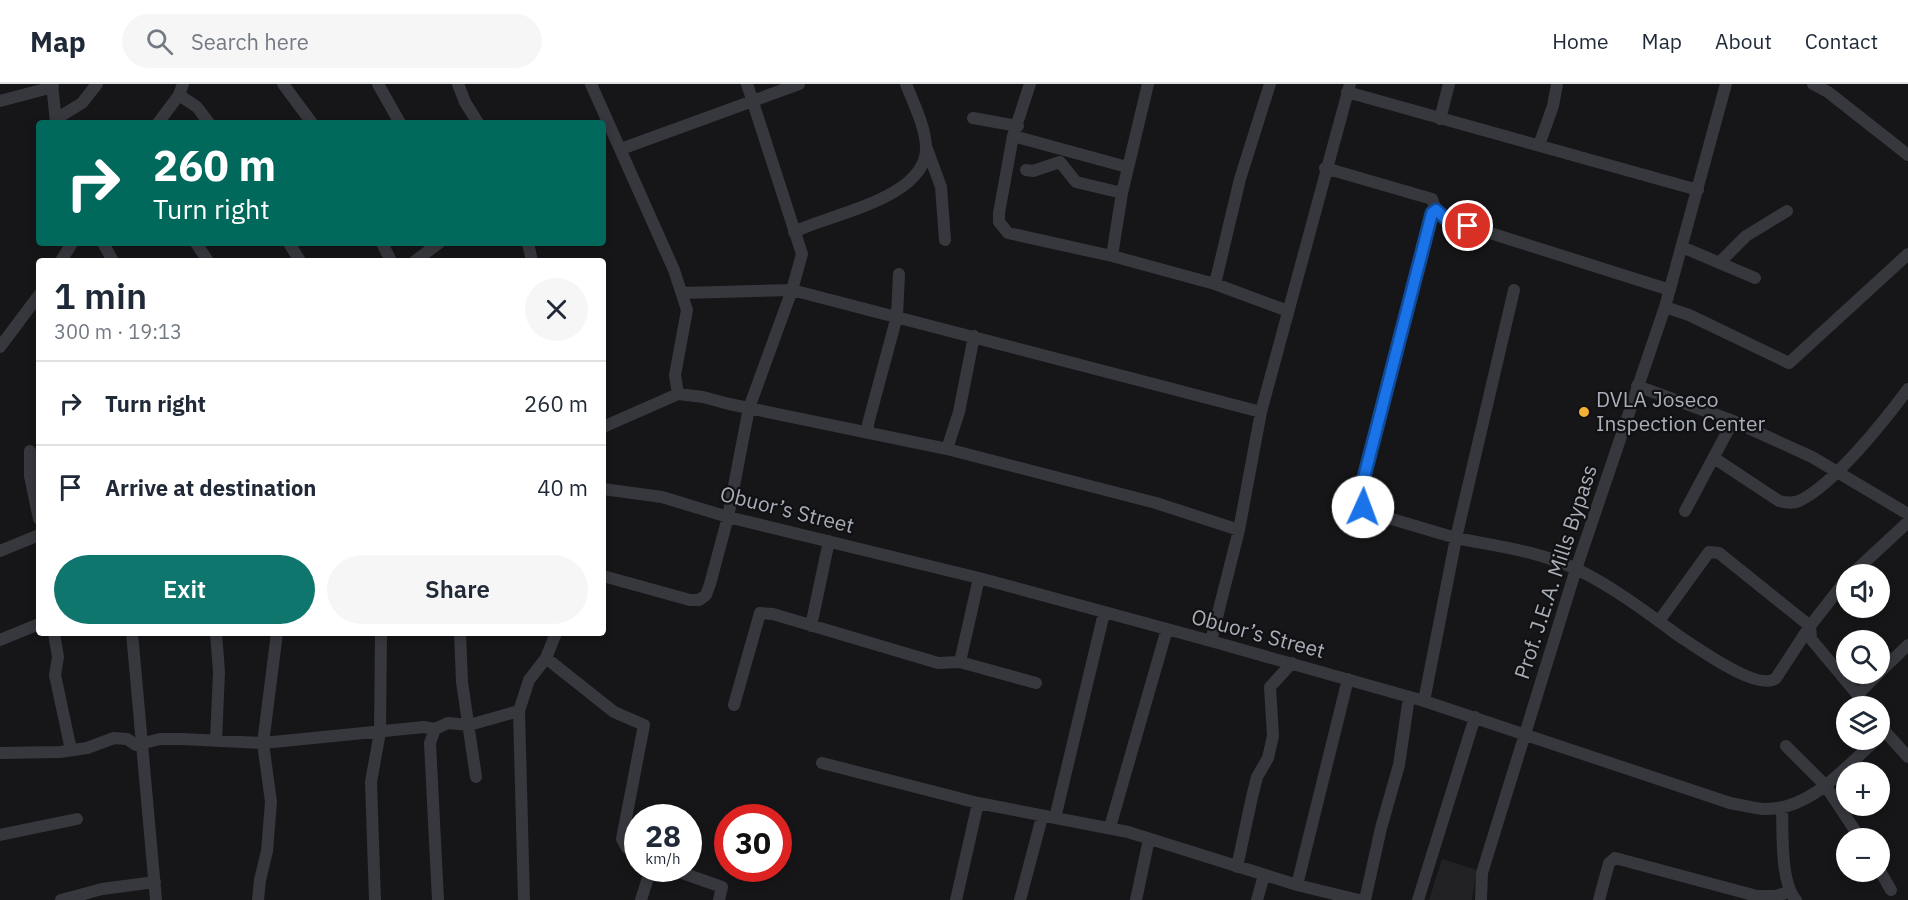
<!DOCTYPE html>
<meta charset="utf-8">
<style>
:root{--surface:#fff;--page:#f6f6f7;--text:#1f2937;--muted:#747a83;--line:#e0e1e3;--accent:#0f766e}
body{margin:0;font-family:"IBM Plex Sans",sans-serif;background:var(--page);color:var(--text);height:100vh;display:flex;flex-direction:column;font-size:22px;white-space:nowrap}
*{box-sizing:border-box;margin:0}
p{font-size:20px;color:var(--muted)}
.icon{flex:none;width:33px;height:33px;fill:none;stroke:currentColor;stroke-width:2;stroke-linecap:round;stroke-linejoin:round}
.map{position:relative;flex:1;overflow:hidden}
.details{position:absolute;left:36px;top:174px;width:570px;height:378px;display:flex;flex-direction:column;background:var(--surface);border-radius:6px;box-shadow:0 3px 9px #0003}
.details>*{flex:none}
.top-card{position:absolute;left:36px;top:36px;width:570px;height:126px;border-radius:6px;box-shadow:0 3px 9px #0003;background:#00695c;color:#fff;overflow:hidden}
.fabs{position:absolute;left:1836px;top:480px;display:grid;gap:12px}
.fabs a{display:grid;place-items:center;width:54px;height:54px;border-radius:50%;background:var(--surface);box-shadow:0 3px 9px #0003;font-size:30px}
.speed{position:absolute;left:624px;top:720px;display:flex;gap:12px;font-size:30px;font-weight:700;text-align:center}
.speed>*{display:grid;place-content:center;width:78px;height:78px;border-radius:50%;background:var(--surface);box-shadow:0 3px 9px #0003;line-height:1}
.speed small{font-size:15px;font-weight:400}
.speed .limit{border:9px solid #d22;background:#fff;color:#111}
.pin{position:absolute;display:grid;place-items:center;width:51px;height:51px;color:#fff;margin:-26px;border:3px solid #fff;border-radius:50%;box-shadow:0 2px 6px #0007}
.me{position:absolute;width:66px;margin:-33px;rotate:2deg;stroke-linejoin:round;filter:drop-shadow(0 0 4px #0008)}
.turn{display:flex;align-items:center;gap:21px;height:126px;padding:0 18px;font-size:27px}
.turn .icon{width:78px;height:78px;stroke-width:2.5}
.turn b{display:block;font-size:42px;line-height:51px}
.round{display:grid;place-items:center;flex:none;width:63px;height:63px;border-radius:32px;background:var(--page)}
.headline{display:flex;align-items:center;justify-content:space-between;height:102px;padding:0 18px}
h1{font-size:36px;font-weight:600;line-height:45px}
.cta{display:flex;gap:12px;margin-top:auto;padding:12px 18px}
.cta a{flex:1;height:69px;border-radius:36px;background:var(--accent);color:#fff;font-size:24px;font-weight:600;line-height:69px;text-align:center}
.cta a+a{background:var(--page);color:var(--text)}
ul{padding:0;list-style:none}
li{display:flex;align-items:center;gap:18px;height:84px;padding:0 18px;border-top:2px solid var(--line)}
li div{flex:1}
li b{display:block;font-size:22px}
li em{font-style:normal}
header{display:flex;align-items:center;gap:36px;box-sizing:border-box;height:84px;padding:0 30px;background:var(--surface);border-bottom:2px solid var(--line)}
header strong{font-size:28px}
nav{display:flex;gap:33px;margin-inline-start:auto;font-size:21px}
.search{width:420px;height:54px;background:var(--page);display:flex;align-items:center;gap:15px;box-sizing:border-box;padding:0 21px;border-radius:33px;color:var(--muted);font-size:22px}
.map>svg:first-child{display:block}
</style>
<header>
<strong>Map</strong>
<div class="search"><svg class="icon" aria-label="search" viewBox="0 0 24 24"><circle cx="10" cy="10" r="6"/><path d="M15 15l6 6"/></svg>Search here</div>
<nav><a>Home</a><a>Map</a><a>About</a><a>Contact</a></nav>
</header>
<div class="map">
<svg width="1908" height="816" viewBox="0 0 1908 816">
<rect width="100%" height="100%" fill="#161618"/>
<path fill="#222225" d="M 1442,775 L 1477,786 L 1472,816 L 1429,816 Z"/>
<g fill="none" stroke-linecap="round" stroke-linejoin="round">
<path stroke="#37383d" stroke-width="12" d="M 52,0 L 56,39
M 283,0 L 312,39
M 378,0 L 400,39
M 458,0 L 465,18 L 478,39
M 591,0 L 674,186 L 687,226 L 675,291 L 678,310 L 703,313 L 729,320 L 947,365 L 1156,419 L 1239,446
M 1030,0 L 1013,52 L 999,129 L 999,138 L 1008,149 L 1112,172 L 1215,200 L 1288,227
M 1813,0 L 1828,8 L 1908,71
M 1347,8 L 1698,106
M 179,11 L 197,23 L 209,39
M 0,17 L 53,3
M 973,34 L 1018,42
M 56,35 L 82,19 L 97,0
M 1440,35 L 1449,0
M 158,39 L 179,11 L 183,0
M 1013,52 L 1127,83
M 1539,61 L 1553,22 L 1557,0
M 926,62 L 941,103 L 945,156
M 621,65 L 799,0
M 1325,84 L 1432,115 L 1436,126
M 1026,86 L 1033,87 L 1060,78 L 1076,98 L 1122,109
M 794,148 C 830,130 929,114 926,62 C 925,42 913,18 906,0
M 103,159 L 113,177
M 196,159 L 208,177
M 289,159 L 300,177
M 382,159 L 391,177
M 528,159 L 532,177
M 1682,163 L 1755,194
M 1112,172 L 1122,109 L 1148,0
M 61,177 L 72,159
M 415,177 L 439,159
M 1719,179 L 1746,152 L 1787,127
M 1215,200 L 1240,95 L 1270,0
M 1514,206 L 1456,454 L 1368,428 L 1361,421 L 1361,409 L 1432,129 L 1436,126 L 1446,135 L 1670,206
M 682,209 L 792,206 L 1261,328
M 1665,223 L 1689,231 L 1789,279 L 1908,170
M 0,263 L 39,211
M 1637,302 L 1733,337 L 1812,373 L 1908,430
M 603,343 L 678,310
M 868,349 L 868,340 L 897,232 L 899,190
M 947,365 L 959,328 L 974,252
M 30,367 L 30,392 L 39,435
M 1714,374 L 1779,417 C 1787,419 1794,420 1801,416 C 1835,399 1885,336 1908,305
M 603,405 L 662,413 L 728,433 L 979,494 L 1211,557 L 1424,617 L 1730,719 C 1741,721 1752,724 1763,725 C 1810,727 1844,684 1876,656
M 1685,427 L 1733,337
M 0,467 L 39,451
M 1852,490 L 1908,438
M 603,492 L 690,516 L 699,516 L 706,511 L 710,500 L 728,433 L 749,324 L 792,206 L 802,170 L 747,0
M 1659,537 L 1709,468 L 1719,469 L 1810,542 L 1811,555 L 1867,622
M 811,542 L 829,457
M 54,549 L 58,573 L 55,591 L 71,666
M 132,549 L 156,816
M 216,549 L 219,588 L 216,656
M 460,549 L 462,598 L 476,693
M 0,556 L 39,540
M 1211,557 L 1239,446 L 1261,328 L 1350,0
M 546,574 L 614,628 L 644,641 L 622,755 L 627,764 L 638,771
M 960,578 L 979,494
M 1880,588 L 1908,561
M 1858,610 L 1878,590
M 1424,617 L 1456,454 C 1496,462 1539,467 1576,485 C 1609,500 1649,530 1679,552 C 1696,563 1759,609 1776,594 L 1810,542 L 1846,496
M 734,621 L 760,529 L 773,530 L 938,579 L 960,578 L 1036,599
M 1880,642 L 1908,673
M 1786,662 L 1825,701 L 1860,754
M 0,669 L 60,668 L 87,664 L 114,654 L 127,655 L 136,661 L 160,655 L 182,655 L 263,659 L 424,643 L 435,645
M 822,679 L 978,719 L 1128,748 L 1297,801 L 1359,816
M 1782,723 C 1783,748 1780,798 1796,816
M 1055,734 L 1104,529
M 1110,743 L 1167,545
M 0,751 L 77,735
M 1237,783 L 1252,713 L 1257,693 L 1268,674 L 1273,652 L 1270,603 L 1292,579
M 668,784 L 722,803 L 719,816
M 1880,787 L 1891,806
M 1297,801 L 1348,595
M 61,816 L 102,805 L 155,798
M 258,816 L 260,796 L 267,767 L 271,718 L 263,659 L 277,549
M 375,816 L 371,698 L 380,648 L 381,549
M 438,816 L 430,659 L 435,645 L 448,639 L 469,641 L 519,627
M 524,816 L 519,627 L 529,596 L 546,574 L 556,549
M 641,816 L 651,784
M 956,816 L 978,719
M 1020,816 L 1042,733
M 1136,816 L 1149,755
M 1257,816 L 1264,791
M 1365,816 L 1381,744 L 1399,681 L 1409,613
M 1418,816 L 1475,633
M 1481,816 L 1482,789 L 1576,485 L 1665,223 L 1726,0
M 1599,816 L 1609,779 L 1615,774 L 1757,812 L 1776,812 L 1789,808"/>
</g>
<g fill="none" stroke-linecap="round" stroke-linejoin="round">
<defs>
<path id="route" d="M 1363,423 L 1360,409 L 1432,129 L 1436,126 L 1446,135 L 1468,142"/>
</defs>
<use href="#route" stroke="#114b97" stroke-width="15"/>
<use href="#route" stroke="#1a73e8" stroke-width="10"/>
</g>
<circle fill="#f2b134" stroke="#111113" stroke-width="2" cx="1584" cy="328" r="6"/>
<g text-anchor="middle" stroke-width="4.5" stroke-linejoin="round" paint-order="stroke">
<g font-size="21" fill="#a8adb8" stroke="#111113" text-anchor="start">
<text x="1596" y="323">DVLA Joseco<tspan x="1596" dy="24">Inspection Center</tspan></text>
</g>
<g font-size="21" fill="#a8adb8" stroke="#111113">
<text transform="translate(787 426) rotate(14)" y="7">Obuor’s Street</text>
<text transform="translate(1556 488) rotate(-72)" y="7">Prof. J.E.A. Mills Bypass</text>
<text transform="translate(1258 550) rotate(15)" y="7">Obuor’s Street</text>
</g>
</g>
</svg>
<div class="fabs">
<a><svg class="icon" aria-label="sound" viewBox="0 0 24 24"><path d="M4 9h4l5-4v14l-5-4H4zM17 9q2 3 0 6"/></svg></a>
<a><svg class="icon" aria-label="search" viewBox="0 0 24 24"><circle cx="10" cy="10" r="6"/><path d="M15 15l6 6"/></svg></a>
<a><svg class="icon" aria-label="layers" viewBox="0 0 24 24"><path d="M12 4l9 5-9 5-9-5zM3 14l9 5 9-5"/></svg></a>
<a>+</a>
<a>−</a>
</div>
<div class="speed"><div>28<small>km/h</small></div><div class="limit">30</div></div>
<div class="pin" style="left:1468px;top:142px;background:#d93025"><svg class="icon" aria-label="arrive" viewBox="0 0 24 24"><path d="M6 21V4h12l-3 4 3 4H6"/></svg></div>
<svg class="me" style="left:1363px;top:423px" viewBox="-20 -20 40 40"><circle r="19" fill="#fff"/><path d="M0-13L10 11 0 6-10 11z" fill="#1a73e8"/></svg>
<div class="top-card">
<div class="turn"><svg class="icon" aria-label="right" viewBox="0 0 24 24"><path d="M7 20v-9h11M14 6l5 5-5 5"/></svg><div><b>260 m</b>Turn right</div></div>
</div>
<section class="details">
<div class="headline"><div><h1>1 min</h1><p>300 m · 19:13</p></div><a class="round"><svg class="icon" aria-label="close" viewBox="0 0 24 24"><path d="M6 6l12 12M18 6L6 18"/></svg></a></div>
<ul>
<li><svg class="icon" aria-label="right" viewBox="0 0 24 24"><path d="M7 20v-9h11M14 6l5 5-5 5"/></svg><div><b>Turn right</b></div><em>260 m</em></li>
<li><svg class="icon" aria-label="arrive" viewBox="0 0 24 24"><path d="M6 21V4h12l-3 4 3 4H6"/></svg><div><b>Arrive at destination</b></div><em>40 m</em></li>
</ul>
<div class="cta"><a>Exit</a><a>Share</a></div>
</section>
</div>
